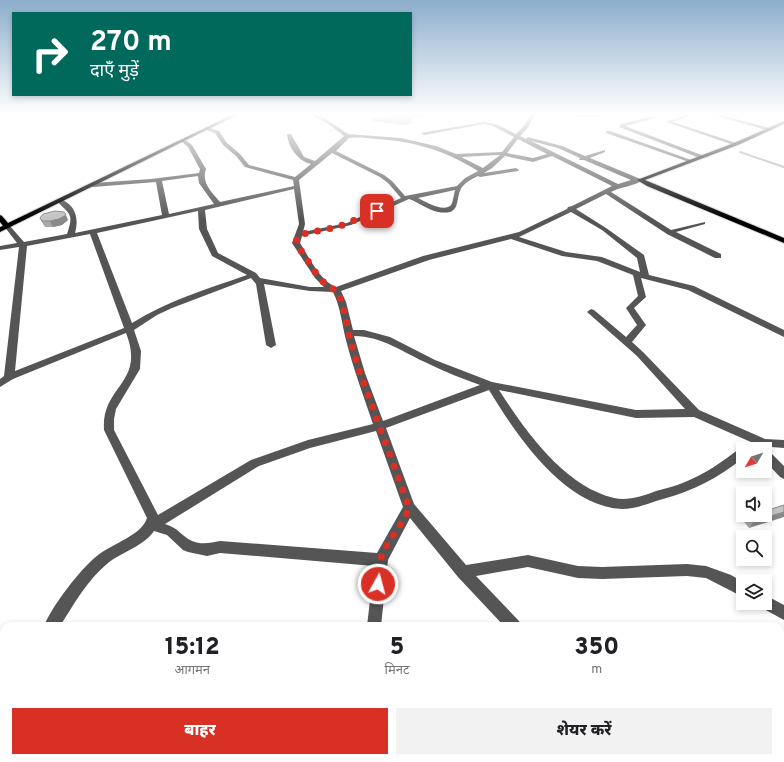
<!DOCTYPE html>
<html lang="hi">
<meta charset="utf-8">
<style>
:root{--surface:#fff;--page:#f2f2f2;--text:#202124;--muted:#757577;--accent:#d93025}
body{margin:0;font-family:Overpass,"Noto Sans Devanagari",sans-serif;background:var(--page);color:var(--text);height:100vh;display:flex;flex-direction:column;font-size:15px;white-space:nowrap}
*{box-sizing:border-box;margin:0}
p{font-size:13px;color:var(--muted)}
.icon{flex:none;width:22px;height:22px;fill:none;stroke:currentColor;stroke-width:2;stroke-linecap:round;stroke-linejoin:round}
.map{position:relative;flex:1;overflow:hidden}
.panel{position:absolute;left:0px;top:622px;width:784px;height:140px;display:flex;flex-direction:column;background:var(--surface);border-radius:12px 12px 0 0;box-shadow:0 2px 6px #0003}
.panel>*{flex:none}
.hud{position:absolute;left:12px;top:12px;width:400px;height:84px;border-radius:0px;box-shadow:0 2px 6px #0003;background:#00695c;color:#fff;overflow:hidden}
.needle{width:26px;rotate:231deg}
.tools{position:absolute;left:736px;top:442px;display:grid;gap:8px}
.tools a{display:grid;place-items:center;width:36px;height:36px;border-radius:0px;background:var(--surface);box-shadow:0 2px 6px #0003;font-size:20px}
.pin{position:absolute;display:grid;place-items:center;width:34px;height:34px;color:#fff;margin:-17px;border-radius:8px;box-shadow:0 2px 6px #0006}
.me{position:absolute;width:44px;margin:-22px;rotate:7deg;stroke-linejoin:round;filter:drop-shadow(0 0 3px #0008)}
.turn{display:flex;align-items:center;gap:14px;height:84px;padding:0 12px;font-size:18px}
.turn .icon{width:52px;height:52px;stroke-width:2.5}
.turn b{display:block;font-size:28px;line-height:34px}
.eta{display:flex;justify-content:space-evenly;align-items:center;height:68px;text-align:center}
.eta b{font-size:24px;font-weight:800;line-height:28px}
.button{display:flex;gap:8px;margin-top:auto;padding:8px 12px}
.button a{flex:1;height:46px;border-radius:0px;background:var(--accent);color:#fff;font-size:16px;font-weight:800;line-height:46px;text-align:center}
.button a+a{background:var(--page);color:var(--text)}
.map>svg:first-child{display:block}
</style>
<div class="map">
<svg width="784" height="762" viewBox="0 0 784 762">
<rect width="100%" height="100%" fill="#fff"/>
<path fill="#a3a3a3" d="M 385,113 L 438,113 L 412,119 L 411,123 L 404,125 L 373,121 L 371,119 L 386,117 Z"/>
<g fill="none" stroke-linecap="round" stroke-linejoin="round">
<path stroke="#a3a3a3" stroke-width="2" d="M 740,152 L 784,167"/>
<defs>
<path id="major" d="M 236,113 L 241,113 L 0,232 L 0,227 L 3,226 L 0,222 L 0,215 L 2,216 L 8,223 Z
M 784,121 L 784,124 L 738,145 L 645,180 L 784,238 L 784,243 L 647,186 L 637,180 L 734,143 Z"/>
</defs>
<use href="#major" stroke="#dbdbdb" stroke-width="2"/>
<path fill="#555" fill-rule="evenodd" d="M 307,113 L 313,113 L 326,119 L 348,134 L 401,138 L 436,146 L 456,154 L 502,152 L 514,137 L 493,126 L 484,124 L 424,135 L 421,133 L 484,122 L 496,124 L 516,134 L 523,127 L 532,113 L 536,113 L 527,129 L 520,136 L 526,139 L 528,137 L 562,146 L 585,156 L 605,150 L 605,152 L 590,158 L 643,180 C 635,186 620,187 611,192 L 671,230 L 705,222 L 705,224 L 676,232 L 721,254 L 721,258 L 715,258 L 667,234 L 606,194 L 576,209 L 606,228 L 644,255 L 649,275 L 694,286 L 784,330 L 784,337 L 688,290 L 641,278 L 646,297 L 634,308 L 646,325 L 632,342 L 643,352 L 699,410 L 765,439 L 784,440 L 784,448 L 760,446 L 694,417 L 636,418 L 499,390 C 525,431 565,487 614,498 C 628,501 643,496 656,491 C 666,488 676,486 685,482 C 705,474 722,462 739,449 L 743,448 L 747,449 L 743,449 L 743,458 C 718,478 693,491 663,499 C 649,503 636,509 622,509 C 564,507 515,433 489,390 L 386,428 L 414,504 L 466,565 L 528,555 L 578,566 L 602,567 L 687,564 L 706,566 L 731,575 L 743,582 L 743,597 L 706,578 L 687,576 L 602,579 L 578,578 L 528,567 L 476,576 L 519,621 L 521,626 L 504,626 L 458,577 L 410,518 L 388,560 L 381,626 L 367,626 L 374,566 L 220,553 L 207,556 L 188,552 L 183,550 L 167,535 L 154,531 C 144,546 122,552 108,563 C 88,579 74,604 60,626 L 44,626 C 52,606 81,568 98,555 C 112,544 142,535 147,518 L 104,430 C 101,385 146,384 126,333 L 13,379 L 0,387 L 0,379 L 4,376 L 19,247 L 0,250 L 0,246 L 17,243 L 4,226 L 9,225 L 24,242 L 67,234 C 74,213 70,215 57,201 L 60,199 C 76,205 79,218 75,233 L 162,215 L 156,182 L 93,187 L 90,185 L 93,183 L 151,179 L 199,173 L 200,169 L 188,147 L 181,141 L 184,139 L 192,145 L 206,169 C 201,183 212,192 220,202 L 294,186 L 293,180 L 245,167 L 236,156 L 223,145 L 215,133 L 204,129 L 207,127 L 219,131 L 227,143 L 240,154 L 249,165 L 295,177 L 311,164 C 298,161 288,147 287,134 L 291,134 L 304,157 L 315,161 L 344,136 L 327,123 ZM 349,138 C 357,137 367,138 376,139 C 414,141 446,151 478,171 L 465,178 L 457,186 L 405,196 L 392,181 L 384,175 L 336,151 ZM 518,139 L 547,154 L 533,158 L 507,153 ZM 531,141 L 558,148 L 580,158 L 579,160 L 584,160 L 631,180 L 618,184 ZM 332,153 L 380,177 L 388,183 L 401,198 L 347,223 L 303,232 L 305,224 L 299,180 ZM 498,155 L 500,155 L 483,168 L 461,157 ZM 505,156 L 533,162 L 552,156 L 612,186 L 572,206 L 568,207 L 567,209 L 519,232 L 423,256 L 336,287 C 320,281 309,257 300,243 L 302,236 L 351,225 L 409,199 C 418,202 428,210 438,212 C 463,216 454,199 462,187 C 466,182 472,179 478,176 L 480,177 L 518,171 L 519,170 L 516,168 L 484,173 L 492,168 ZM 198,176 L 199,183 L 214,204 L 169,214 L 162,181 ZM 294,189 L 299,224 L 292,243 L 315,278 L 324,287 L 310,287 L 260,278 L 256,273 L 218,253 L 207,229 L 205,210 ZM 455,190 C 454,194 453,202 451,205 C 444,213 424,201 418,198 ZM 198,211 L 199,229 L 212,256 L 247,275 C 207,289 167,301 132,323 L 97,233 ZM 571,212 L 602,230 L 637,258 L 640,272 L 602,257 L 566,252 L 519,237 ZM 90,234 L 124,328 L 15,371 L 27,246 ZM 511,239 L 562,256 L 597,261 L 633,275 L 638,296 L 626,308 L 637,325 L 626,337 L 594,310 L 591,309 L 587,312 L 637,356 L 685,409 L 636,410 L 492,382 L 435,360 L 390,337 L 364,330 L 353,330 L 346,302 L 341,291 L 429,260 ZM 251,278 L 256,284 L 266,345 L 271,348 L 276,345 L 264,284 L 310,291 L 333,292 C 341,308 342,326 347,344 C 354,371 364,397 373,424 L 308,440 L 251,460 L 158,515 L 114,430 L 114,419 L 116,409 L 140,369 L 141,351 L 134,330 L 157,315 L 172,308 ZM 354,336 C 382,336 404,353 429,364 C 445,372 463,379 480,385 L 383,421 L 365,373 ZM 376,431 L 403,507 L 377,553 L 220,541 C 211,543 201,545 192,541 C 181,536 179,528 165,524 L 259,466 L 310,448 Z
M 549,113 L 588,115 L 625,113 L 588,117 L 551,114 Z
M 691,113 L 697,113 L 673,122 L 739,144 L 734,145 L 666,122 Z
M 706,113 L 713,113 L 773,129 L 770,131 Z
M 654,116 L 656,118 L 625,126 L 704,156 L 704,158 L 700,158 L 619,127 L 621,124 Z
M 606,131 L 610,131 L 694,161 L 689,162 L 606,133 Z
M 765,450 L 769,451 L 784,466 L 784,479 L 780,477 L 765,461 Z
M 765,595 L 784,605 L 784,620 L 760,607 L 758,603 L 765,603 Z
M 4,653 L 4,669 L 0,670 L 0,654 Z
M 352,758 L 370,758 L 370,762 L 352,762 Z
M 589,758 L 607,758 L 609,762 L 591,762 Z"/>
<use href="#major" fill="#000" fill-rule="evenodd"/>
</g>
<path fill="#a9a9a9" d="M 40,218 L 68,220 L 62,225 L 53,227 L 45,227 L 43,224 Z
M 749,515 L 765,515 L 749,528 L 744,522 Z"/>
<path fill="#898989" d="M 66,215 L 68,220 L 62,225 L 53,227 L 50,221 Z
M 784,512 L 784,517 L 749,528 L 754,521 Z"/>
<path fill="#c4c4c4" stroke="#898989" d="M 55,211 L 64,212 L 66,215 L 59,219 L 50,221 L 42,221 L 40,218 L 43,214 Z
M 784,505 L 784,512 L 754,521 L 749,515 L 765,515 L 765,511 Z"/>
<linearGradient id="sky" x2="0" y2="1"><stop stop-color="#8cadcc"/><stop offset="0.52" stop-color="#fff"/><stop offset="1" stop-color="#fff" stop-opacity="0"/></linearGradient>
<rect width="784" height="219" fill="url(#sky)"/>
<g fill="none" stroke-linecap="round" stroke-linejoin="round">
<path stroke="#d93025" stroke-width="7" stroke-dasharray="0 12.6" d="M 377,211 L 338,227 L 298,235 L 296,243 L 318,276 L 328,287 L 336,290 L 342,302 L 351,343 L 360,373 L 409,507 C 404,523 392,535 384,550 C 379,561 379,572 378,584"/>
</g>
</svg>
<div class="tools">
<a><svg class="needle" viewBox="-14 -14 28 28"><path d="M0-13l5 13h-10z" fill="#e53935"/><path d="M0 13l5-13h-10z" fill="#757577"/></svg></a>
<a><svg class="icon" aria-label="sound" viewBox="0 0 24 24"><path d="M4 9h4l5-4v14l-5-4H4zM17 9q2 3 0 6"/></svg></a>
<a><svg class="icon" aria-label="search" viewBox="0 0 24 24"><circle cx="10" cy="10" r="6"/><path d="M15 15l6 6"/></svg></a>
<a><svg class="icon" aria-label="layers" viewBox="0 0 24 24"><path d="M12 4l9 5-9 5-9-5zM3 14l9 5 9-5"/></svg></a>
</div>
<div class="pin" style="left:377px;top:211px;background:#d93025"><svg class="icon" aria-label="arrive" viewBox="0 0 24 24"><path d="M6 21V4h12l-3 4 3 4H6"/></svg></div>
<svg class="me" style="left:378px;top:584px" viewBox="-20 -20 40 40"><circle r="17" fill="#d93025" stroke="#fff" stroke-width="3"/><path d="M0-11L8 9 0 5-8 9z" fill="#fff"/></svg>
<div class="hud">
<div class="turn"><svg class="icon" aria-label="right" viewBox="0 0 24 24"><path d="M7 20v-9h11M14 6l5 5-5 5"/></svg><div><b>270 m</b>दाएँ मुड़ें</div></div>
</div>
<section class="panel">
<div class="eta">
<div><b>15:12</b><p>आगमन</p></div>
<div><b>5</b><p>मिनट</p></div>
<div><b>350</b><p>m</p></div>
</div>
<div class="button"><a>बाहर</a><a>शेयर करें</a></div>
</section>
</div>
